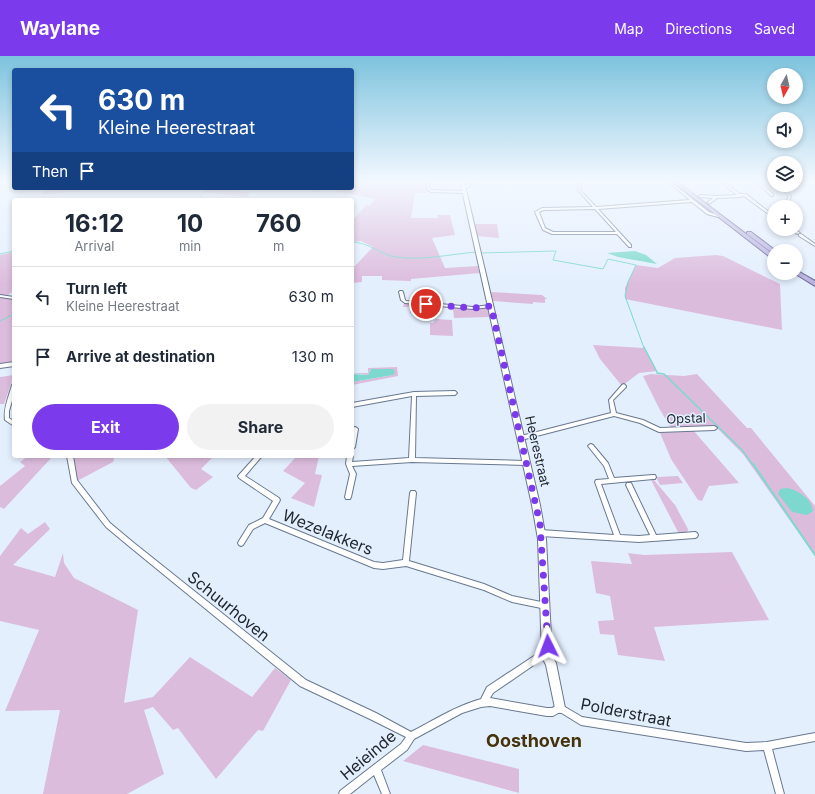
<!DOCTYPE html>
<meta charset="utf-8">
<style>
:root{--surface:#fff;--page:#f2f2f3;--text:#1f2937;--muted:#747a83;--line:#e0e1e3;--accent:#7c3aed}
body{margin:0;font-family:Inter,sans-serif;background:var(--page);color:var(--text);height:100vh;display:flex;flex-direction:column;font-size:15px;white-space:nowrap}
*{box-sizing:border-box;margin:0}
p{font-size:13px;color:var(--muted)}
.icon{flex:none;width:22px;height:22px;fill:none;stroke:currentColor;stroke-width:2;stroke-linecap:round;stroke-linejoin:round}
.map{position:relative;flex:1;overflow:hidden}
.side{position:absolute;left:12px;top:142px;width:342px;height:260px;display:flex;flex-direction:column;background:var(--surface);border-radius:4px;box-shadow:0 2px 6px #0003}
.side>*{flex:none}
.guide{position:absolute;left:12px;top:12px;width:342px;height:122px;border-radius:4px;box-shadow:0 2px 6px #0003;background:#1a4fa0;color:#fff;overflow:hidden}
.needle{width:26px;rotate:188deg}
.controls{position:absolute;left:767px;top:12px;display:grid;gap:8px}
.controls a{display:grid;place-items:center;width:36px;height:36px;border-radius:50%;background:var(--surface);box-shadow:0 2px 6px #0003;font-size:20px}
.pin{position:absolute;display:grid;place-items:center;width:34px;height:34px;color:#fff;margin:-17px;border:2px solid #fff;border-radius:50%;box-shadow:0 1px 4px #0007}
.me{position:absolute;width:44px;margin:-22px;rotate:357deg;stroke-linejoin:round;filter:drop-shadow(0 0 3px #0008)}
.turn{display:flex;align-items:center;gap:14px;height:84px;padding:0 20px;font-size:18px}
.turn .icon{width:52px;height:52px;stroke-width:2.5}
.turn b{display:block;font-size:28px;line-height:34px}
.then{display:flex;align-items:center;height:38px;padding:0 20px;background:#0003;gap:8px;font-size:15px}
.eta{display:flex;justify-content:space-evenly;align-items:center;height:68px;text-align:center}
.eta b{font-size:24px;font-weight:700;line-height:28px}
.primary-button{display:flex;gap:8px;margin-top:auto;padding:8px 20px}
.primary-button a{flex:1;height:46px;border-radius:24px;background:var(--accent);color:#fff;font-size:16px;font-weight:700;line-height:46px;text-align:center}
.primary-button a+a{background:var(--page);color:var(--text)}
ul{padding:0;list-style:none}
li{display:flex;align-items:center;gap:12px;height:60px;padding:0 20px;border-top:1px solid var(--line)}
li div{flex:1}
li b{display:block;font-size:15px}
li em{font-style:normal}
header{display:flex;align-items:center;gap:24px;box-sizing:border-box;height:56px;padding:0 20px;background:var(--accent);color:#fff}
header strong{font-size:19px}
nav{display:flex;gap:22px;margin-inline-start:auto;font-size:14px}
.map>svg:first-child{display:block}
</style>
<header>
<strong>Waylane</strong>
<nav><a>Map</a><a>Directions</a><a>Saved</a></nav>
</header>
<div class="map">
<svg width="815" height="738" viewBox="0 0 815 738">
<rect width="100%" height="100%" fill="#e4effe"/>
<path fill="#dcbcdd" d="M 352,125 L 426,125 L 428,137 L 415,137 L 411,162 L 438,162 L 437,159 L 450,159 L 455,179 L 432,182 L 445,212 L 478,210 L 480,217 L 411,223 L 411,225 L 382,224 L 382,220 L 362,220 L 362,226 L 352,227 L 352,213 L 373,191 L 361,185 L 352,186 L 352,165 L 366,149 L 370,150 L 375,143 L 323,133 L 319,136 L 301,132 L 352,132 Z
M 47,132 L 104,132 L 42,139 Z
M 207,132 L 221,132 L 250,137 L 247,141 L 204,136 Z
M 474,168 L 497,168 L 499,182 L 477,180 Z
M 14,196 L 14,234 L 7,240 L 0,240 L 0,199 Z
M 716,199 L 723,200 L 780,228 L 782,274 L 625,243 L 625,232 L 636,209 L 658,212 L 675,202 Z
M 491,236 L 542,239 L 547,243 L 545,243 L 545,247 L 533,246 L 533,248 L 493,245 Z
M 0,241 L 14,243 L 14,308 L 0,309 Z
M 404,247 L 430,249 L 429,255 L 410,257 L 410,251 L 403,251 Z
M 453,252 L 487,252 L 490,261 L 454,262 Z
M 436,263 L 452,264 L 453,280 L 430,279 L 430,267 L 433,267 Z
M 593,289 L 644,292 L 657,315 L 639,317 L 622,330 L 600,303 Z
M 397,311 L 398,320 L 352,329 L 352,326 L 393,319 L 370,314 L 368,319 L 352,317 L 368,317 L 368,312 Z
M 651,318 L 684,320 L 697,318 L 747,372 L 751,372 L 815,450 L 815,500 L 743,398 L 717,372 L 693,374 L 739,427 L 709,430 L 702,445 L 698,444 L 671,403 L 660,377 L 673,375 L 660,354 L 643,320 Z
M 14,319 L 4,348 L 0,348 L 0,321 Z
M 28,400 L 53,400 L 4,453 L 0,451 L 0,430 L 25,410 L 20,406 Z
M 73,400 L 115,400 L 113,406 L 77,425 Z
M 165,400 L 214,400 L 201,413 L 213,421 L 196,434 L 191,432 Z
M 297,400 L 319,400 L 315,418 L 322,419 L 314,451 L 291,442 L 305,427 L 283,415 Z
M 678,420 L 683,427 L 660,429 L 656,421 Z
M 651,424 L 654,424 L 675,449 L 688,473 L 687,477 L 679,478 Z
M 45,466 L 50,473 L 13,509 L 55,521 L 63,497 L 64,507 L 74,522 L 138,554 L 124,647 L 153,641 L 190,601 L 252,641 L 275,612 L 291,624 L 263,675 L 258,674 L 216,723 L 178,672 L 173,674 L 153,651 L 144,654 L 164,718 L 127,738 L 43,738 L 60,654 L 5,655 L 39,574 L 0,565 L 0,500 L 21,472 L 28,478 Z
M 732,496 L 769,564 L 654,571 L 665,605 L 618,599 L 614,579 L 600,578 L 598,565 L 614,564 L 610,540 L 596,537 L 591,505 L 632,508 L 628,497 L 644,499 Z
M 423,689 L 519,713 L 519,737 L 403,705 Z"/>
<path fill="#7dd9cf" d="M 635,195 L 646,199 L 657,208 L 618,201 L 607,197 Z
M 371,313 L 393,313 L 395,316 L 393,319 L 352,326 L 352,318 L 368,319 Z
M 787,432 C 798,434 812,443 813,455 L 807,459 L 792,456 L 778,438 L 780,433 Z"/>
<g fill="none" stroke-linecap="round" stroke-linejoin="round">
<path stroke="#7dd9cf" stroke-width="1" d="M 198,144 L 207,132
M 352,186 C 369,186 380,199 396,201 C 423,205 450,198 477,196
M 480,197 L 556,195 L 553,204 L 603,213 L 608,203 L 636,209 L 628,226 L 625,240 L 644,292
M 0,198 L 14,195
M 0,265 L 14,258"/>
<path stroke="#7dd9cf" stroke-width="1.5" d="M 644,291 L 657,316
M 657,317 L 664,318 L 742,394 L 753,409"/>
<path stroke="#7dd9cf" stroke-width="2" d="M 753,408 L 815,499"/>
<defs>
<path id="street" d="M 426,125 L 428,125 L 430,134 L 432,134 L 464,135 L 465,136 L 464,137 L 431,136 L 428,134 Z
M 472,125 L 474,125 L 469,131 L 463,132 L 462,131 L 467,129 Z
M 580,125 L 582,125 L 580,134 L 596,151 L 690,144 L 667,125 L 669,125 L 709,156 L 720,160 L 718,161 L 707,158 L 692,146 L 598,153 L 631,189 L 631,191 L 629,191 L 617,178 L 552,178 L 543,174 L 535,156 L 542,152 L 593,151 L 578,134 ZM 595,153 L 616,176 L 553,176 L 545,172 L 539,156 L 544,154 Z
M 720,125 L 722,125 L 740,138 L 746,138 L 774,160 L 774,162 L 744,140 L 740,141 L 717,142 L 709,148 L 708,147 L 708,146 L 713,142 L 699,141 L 699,140 L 700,139 L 716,140 L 737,139 Z
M 756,125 L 758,125 L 773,138 L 773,140 L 771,140 Z
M 778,129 L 781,129 L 791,140 L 788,147 L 786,146 L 789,140 Z
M 791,173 L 795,173 L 800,177 L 797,178 Z
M 799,178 L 801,178 L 815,188 L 815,190 L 799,180 Z
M 400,235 L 402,235 L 403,236 L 405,244 L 406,245 L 473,251 L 491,249 L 493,250 L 491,251 L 473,253 L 405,247 L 401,244 L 399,236 Z
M 0,239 L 14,241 L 14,243 L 0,241 Z
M 14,306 L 14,310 L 0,312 L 0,308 Z
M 14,327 L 14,338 L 9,355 L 9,362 L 14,365 L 14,370 L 5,364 C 3,353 9,340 12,329 Z
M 624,328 L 626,330 L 626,331 L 613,344 L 616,357 L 643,364 L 660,372 L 714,370 L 716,371 L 717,372 L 716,373 L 714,374 L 659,376 L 640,367 L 614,360 L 521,384 L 519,383 L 518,382 L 519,381 L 521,380 L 611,357 L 609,344 L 622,329 Z
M 455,335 L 457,337 L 455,339 L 416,340 L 415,402 L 526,405 L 528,405 L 529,407 L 528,409 L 526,409 L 412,406 L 352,410 L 356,418 L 351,441 L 350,443 L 346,443 L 345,441 L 350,418 L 346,408 L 347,400 L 352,400 L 352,399 L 353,400 L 352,406 L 409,402 L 412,340 L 352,351 L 352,347 L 414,336 Z
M 355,371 L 357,372 L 358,373 L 355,391 L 354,392 L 352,393 L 352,376 L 353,372 Z
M 591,388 L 593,389 L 608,407 L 614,422 L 653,419 L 655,419 L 656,421 L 655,423 L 653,423 L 601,428 L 620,479 L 639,480 L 650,479 L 626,429 L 627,427 L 631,427 L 656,479 L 695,476 L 697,477 L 698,479 L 697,481 L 695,482 L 639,486 L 541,480 L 539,479 L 538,477 L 539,475 L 541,474 L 614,479 L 595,426 L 596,424 L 609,423 L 604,410 L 588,390 L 589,389 Z
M 67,400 L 73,400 L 77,424 L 110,467 L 134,487 L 306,624 L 376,657 L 411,676 C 434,664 456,650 481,643 L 487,631 L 540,596 L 550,598 L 551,601 L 550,604 L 547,605 L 541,604 L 493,637 L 490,642 L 547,652 L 552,652 L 560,648 L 582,661 L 746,687 L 767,686 L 815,677 L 815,685 L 772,693 L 784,738 L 776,738 L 764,694 L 746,695 L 581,669 L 560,656 L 553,660 L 547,660 L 490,650 L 481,651 L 462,657 L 414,683 L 407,694 L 381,714 L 390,738 L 382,738 L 374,719 L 350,738 L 339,738 L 340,735 L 401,688 L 406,681 L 370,663 L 300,630 L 130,491 L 106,471 L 72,427 Z
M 256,400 L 262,400 L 245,420 L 279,442 L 280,444 L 279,446 L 269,463 L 374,506 L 383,507 L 403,504 L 410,437 L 411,435 L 415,435 L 416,437 L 409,505 L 484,528 L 512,540 L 546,547 L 548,548 L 549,550 L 548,552 L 546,553 L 512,546 L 484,534 L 406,510 L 383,513 L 374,512 L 265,467 L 253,473 L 243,489 L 241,490 L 239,489 L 238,487 L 239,485 L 249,469 L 263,462 L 273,445 L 239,422 L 238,420 Z"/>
<path id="secondary" d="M 460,125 L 464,125 L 540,449 L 546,483 L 552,600 L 556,607 L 565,652 L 564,656 L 560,657 L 556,656 L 555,652 L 546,609 L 542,601 L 538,483 L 532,449 Z"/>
<path id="primary" d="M 672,125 L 676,125 L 774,199 L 774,204 Z
M 747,176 L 751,176 L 776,195 L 771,196 L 747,178 Z
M 796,214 L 815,225 L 815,230 L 794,217 L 796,217 Z"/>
</defs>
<use href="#street" stroke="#68788f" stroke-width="2"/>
<use href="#secondary" stroke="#68788f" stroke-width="2"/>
<use href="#primary" stroke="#645e93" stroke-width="2"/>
<use href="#street" fill="#fff" fill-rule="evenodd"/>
<use href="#secondary" fill="#fff" fill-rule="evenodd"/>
<use href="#primary" fill="#b9b2df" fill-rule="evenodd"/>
</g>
<linearGradient id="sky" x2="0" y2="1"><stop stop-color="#7dc3de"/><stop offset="0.55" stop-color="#f3f8ff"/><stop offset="1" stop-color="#f3f8ff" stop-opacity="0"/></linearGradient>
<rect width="815" height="228" fill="url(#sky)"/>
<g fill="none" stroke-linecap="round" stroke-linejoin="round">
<path stroke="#7c3aed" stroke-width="7" stroke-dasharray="0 12.6" d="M 426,248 L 473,252 L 491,250 L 540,468 L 548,590"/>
</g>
<g text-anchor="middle" stroke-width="3" stroke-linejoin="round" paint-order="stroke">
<g font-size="13" fill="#1d242d" stroke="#e4effe">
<text transform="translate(686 362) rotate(-2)" y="5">Opstal</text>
<text transform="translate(538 395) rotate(77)" y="5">Heerestraat</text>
</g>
<g font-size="16" fill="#1d242d" stroke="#e4effe">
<text transform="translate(328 476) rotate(22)" y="6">Wezelakkers</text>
<text transform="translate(229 550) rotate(39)" y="6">Schuurhoven</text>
<text transform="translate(626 656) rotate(11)" y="6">Polderstraat</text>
<text transform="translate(368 699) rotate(-40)" y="6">Heieinde</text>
</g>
<g font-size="18" font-weight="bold" fill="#44320a" stroke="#e4effe">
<text x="534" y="691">Oosthoven</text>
</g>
</g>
</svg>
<div class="controls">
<a><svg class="needle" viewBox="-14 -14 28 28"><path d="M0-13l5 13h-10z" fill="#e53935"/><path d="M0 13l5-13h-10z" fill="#747a83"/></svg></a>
<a><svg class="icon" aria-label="sound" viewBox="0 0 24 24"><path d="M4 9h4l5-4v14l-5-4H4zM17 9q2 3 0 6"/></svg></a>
<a><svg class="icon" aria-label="layers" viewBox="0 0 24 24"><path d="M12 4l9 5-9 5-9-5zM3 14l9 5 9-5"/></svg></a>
<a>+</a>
<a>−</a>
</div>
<div class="pin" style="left:426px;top:248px;background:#d93025"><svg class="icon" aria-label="arrive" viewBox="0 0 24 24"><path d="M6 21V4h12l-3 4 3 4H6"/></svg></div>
<svg class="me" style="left:548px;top:590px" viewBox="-20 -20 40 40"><path d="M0-17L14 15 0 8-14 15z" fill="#7c3aed" stroke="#fff" stroke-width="4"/></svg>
<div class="guide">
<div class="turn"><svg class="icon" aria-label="left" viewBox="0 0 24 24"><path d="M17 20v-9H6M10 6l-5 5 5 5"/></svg><div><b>630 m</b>Kleine Heerestraat</div></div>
<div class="then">Then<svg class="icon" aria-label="arrive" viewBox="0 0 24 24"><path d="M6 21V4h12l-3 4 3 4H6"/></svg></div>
</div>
<section class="side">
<div class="eta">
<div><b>16:12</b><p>Arrival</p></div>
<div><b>10</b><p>min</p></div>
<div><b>760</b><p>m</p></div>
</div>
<ul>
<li><svg class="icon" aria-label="left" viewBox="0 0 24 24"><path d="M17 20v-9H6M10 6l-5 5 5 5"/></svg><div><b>Turn left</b><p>Kleine Heerestraat</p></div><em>630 m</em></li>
<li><svg class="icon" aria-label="arrive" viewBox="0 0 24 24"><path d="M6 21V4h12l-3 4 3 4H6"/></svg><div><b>Arrive at destination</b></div><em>130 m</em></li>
</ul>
<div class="primary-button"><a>Exit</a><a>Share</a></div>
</section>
</div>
